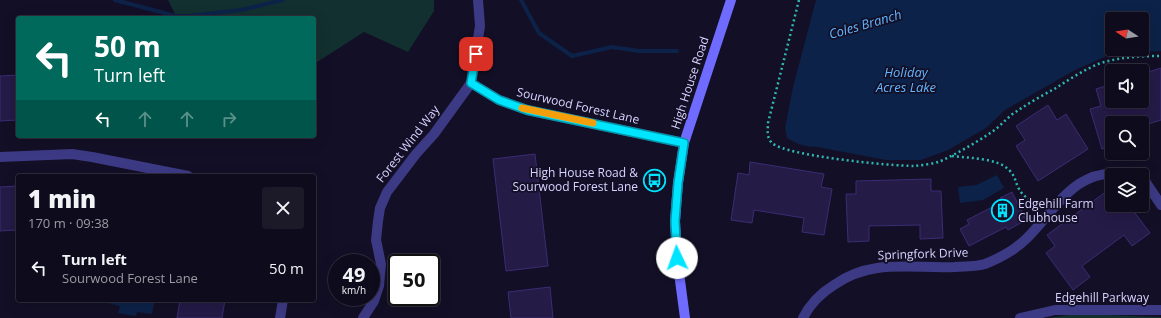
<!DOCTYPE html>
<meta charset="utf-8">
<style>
:root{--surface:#0e0b1c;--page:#1c1929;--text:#f1f3f6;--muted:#9b9ba3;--line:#2e2b3b}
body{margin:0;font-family:"Open Sans",sans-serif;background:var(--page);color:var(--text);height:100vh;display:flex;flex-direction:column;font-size:15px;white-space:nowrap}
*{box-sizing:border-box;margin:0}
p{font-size:13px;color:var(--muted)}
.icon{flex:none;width:22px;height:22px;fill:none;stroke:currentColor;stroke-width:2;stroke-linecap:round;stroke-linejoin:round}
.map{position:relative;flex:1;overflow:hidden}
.side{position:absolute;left:16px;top:174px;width:300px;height:128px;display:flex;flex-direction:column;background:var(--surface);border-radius:4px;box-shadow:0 4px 16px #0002,0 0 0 1px var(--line)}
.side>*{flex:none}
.banner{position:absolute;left:16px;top:16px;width:300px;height:122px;border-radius:4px;box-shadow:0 4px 16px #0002,0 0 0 1px var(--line);background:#00695c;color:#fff;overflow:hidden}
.needle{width:26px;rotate:282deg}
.controls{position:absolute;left:1105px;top:12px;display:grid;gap:8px}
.controls a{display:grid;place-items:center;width:44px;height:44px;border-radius:4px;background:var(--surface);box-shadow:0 4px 16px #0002,0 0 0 1px var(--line);font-size:20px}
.speed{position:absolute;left:328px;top:254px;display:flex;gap:8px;font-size:20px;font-weight:700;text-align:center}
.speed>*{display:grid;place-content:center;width:52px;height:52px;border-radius:50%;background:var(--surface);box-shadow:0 4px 16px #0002,0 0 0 1px var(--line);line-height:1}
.speed small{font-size:10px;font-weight:400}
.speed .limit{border:2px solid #111;border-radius:6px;background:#fff;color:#111}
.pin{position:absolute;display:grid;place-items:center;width:34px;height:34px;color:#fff;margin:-17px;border-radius:8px;box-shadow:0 2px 6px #0006}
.me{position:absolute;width:44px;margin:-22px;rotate:357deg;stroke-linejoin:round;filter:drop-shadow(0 0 3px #0008)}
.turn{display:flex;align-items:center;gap:14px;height:84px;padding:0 12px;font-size:18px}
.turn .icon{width:52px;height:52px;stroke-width:2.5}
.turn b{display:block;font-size:28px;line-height:34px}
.lanes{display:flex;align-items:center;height:38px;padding:0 12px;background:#0003;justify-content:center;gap:20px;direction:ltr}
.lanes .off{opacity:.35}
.round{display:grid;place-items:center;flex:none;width:42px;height:42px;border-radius:4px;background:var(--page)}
.summary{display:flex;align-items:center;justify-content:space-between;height:68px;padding:0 12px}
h1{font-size:24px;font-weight:800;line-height:30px}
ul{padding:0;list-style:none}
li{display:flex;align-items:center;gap:12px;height:52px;padding:0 12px}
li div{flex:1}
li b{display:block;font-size:15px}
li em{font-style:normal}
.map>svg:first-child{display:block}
</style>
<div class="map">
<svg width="1161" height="318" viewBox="0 0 1161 318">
<rect width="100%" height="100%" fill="#130f26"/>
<path fill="#12302f" d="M 168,0 L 434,0 L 434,11 L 408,52 L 364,32 L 314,64 L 314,18 L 177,18 Z
M 1076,314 L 1161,317 L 1161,318 L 1047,318 Z"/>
<path fill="#0c2248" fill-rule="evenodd" d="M 816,0 L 1161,0 L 1161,51 L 1126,52 L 1107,56 L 1075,70 L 1005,110 L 986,128 L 948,150 L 921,160 L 886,160 L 817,147 C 806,147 796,144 787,138 L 785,128 L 793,87 ZM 1112,19 L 1142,19 L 1142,49 L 1112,49 Z
M 997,175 L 1004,188 L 983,200 L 960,203 L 958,187 L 976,185 Z
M 103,300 L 155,300 L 152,314 L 137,312 L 136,316 L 118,313 L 120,306 L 103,302 Z"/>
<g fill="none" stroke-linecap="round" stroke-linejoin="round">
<path stroke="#0c2248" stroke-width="4" d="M 115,0 L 176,16 L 188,16 L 241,10 L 283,0
M 521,0 L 539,33 L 572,56 L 612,47 L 639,51 L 677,51"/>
</g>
<path fill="#241b47" stroke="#3b2d73" d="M 1161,68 L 1161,120 L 1142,126 L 1142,123 L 1112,123 L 1112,145 L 1102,149 L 1090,109 L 1101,106 L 1096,89 L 1112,84 L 1112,101 L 1142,101 L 1142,74 Z
M 18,75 L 18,120 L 0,121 L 0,76 Z
M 1048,105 L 1057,120 L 1066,114 L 1088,149 L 1038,181 L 1016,146 L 1025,140 L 1016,126 Z
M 535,154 L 548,266 L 506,271 L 493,159 Z
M 750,162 L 824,174 L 821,187 L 832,189 L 824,235 L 802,232 L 804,218 L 754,210 L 752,223 L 731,220 L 738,173 L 749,175 Z
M 931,179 L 931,191 L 941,191 L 943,238 L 920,239 L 920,225 L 869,226 L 869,241 L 848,242 L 846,194 L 856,194 L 856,181 Z
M 18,186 L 18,230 L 0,231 L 0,187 Z
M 1107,191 L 1112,198 L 1112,205 L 1129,205 L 1150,233 L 1132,246 L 1124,235 L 1082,266 L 1090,277 L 1073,290 L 1046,253 L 1055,246 L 1047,235 Z
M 1012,192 L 1026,220 L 1008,230 L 1006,227 L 969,246 L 960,229 L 969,224 L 967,220 L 1002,202 L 1000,198 Z
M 550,287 L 553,318 L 511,318 L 508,292 Z
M 180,300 L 225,300 L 222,318 L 177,318 Z"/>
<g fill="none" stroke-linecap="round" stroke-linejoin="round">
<path stroke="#2fb8b0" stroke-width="2.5" stroke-dasharray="2 3" stroke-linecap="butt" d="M 799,0 L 768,123 C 768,130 766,137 772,143 C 786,156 892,166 914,166 C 923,165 933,164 941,161 C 960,152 979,141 996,129 C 1003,123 1009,116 1017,111 C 1029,103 1043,95 1056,88 C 1070,79 1085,69 1101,63 C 1121,57 1141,56 1161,56
M 952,156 C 968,158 998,158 1009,170 C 1016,177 1015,182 1019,189 C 1023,197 1034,203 1041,208"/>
<path stroke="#3d3a85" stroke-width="10" d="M 471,83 L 499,100 L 527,110 L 684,143
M 0,157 L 72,154 L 92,157 L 188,176
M 1142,180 L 1145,181 L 1161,205
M 280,318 L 283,300
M 363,318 L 374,301 L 379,286 L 381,264 L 376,240 L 378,221 L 380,208 L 387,192 L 416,154 L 434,134 L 471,83 L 480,26 L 478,0
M 803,318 C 810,304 821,293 834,285 C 872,258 912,269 955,267 C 964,266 975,267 985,264 C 1000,258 1014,251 1026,239 C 1055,211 1076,165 1125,175
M 1020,318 L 1055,310 L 1161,310"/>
<path stroke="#6f6bff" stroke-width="10" d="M 685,318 L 677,258 L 675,221 L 678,183 L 684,143 L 731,0"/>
</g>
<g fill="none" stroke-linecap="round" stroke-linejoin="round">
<defs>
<path id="route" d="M 476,54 L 471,83 L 499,100 L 527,110 L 684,143 L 678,183 L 675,221 L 677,258"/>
</defs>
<use href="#route" stroke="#0095a6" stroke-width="10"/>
<use href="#route" stroke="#00e5ff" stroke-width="7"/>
<path stroke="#f59e0b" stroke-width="7" d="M 522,108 L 593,123"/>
</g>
<defs>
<symbol id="bus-ring" viewBox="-11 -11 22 22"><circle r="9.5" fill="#130f26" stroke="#00e5ff" stroke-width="1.5"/><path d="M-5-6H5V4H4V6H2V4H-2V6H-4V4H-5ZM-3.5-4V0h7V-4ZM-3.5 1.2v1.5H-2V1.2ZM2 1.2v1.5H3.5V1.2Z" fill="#00e5ff"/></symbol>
<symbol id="building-ring" viewBox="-11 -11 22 22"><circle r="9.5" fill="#130f26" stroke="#00e5ff" stroke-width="1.5"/><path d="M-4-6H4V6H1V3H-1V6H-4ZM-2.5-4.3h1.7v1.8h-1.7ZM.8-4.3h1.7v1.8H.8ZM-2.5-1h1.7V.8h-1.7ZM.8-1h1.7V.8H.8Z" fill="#00e5ff"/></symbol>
</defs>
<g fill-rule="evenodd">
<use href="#bus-ring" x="642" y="168" width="25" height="25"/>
<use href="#building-ring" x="990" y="198" width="25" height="25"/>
</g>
<g text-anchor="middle" stroke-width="3.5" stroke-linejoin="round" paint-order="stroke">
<g font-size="12" fill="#d9d4ff" stroke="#130f26">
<text transform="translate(690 83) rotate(-72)" y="4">High House Road</text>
<text transform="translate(578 106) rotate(13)" y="4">Sourwood Forest Lane</text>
<text transform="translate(408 144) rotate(-52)" y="4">Forest Wind Way</text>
<text transform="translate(923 254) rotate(-2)" y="4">Springfork Drive</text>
<text x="1102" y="302">Edgehill Parkway</text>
</g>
<g font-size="12" fill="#d9d4ff" stroke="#130f26" text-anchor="end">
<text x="638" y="177">High House Road &amp;<tspan x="638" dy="14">Sourwood Forest Lane</tspan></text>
<text x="1018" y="208" text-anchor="start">Edgehill Farm<tspan x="1018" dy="14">Clubhouse</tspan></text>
</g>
<g font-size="13" font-style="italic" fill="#62b6ff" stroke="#130f26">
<text transform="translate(865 24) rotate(-16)" y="5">Coles Branch</text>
<text x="906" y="77">Holiday<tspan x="906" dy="15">Acres Lake</tspan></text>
</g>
</g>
</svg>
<div class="controls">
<a><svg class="needle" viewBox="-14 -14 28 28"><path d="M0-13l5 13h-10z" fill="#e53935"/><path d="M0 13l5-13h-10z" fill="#9b9ba3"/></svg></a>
<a><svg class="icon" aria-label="sound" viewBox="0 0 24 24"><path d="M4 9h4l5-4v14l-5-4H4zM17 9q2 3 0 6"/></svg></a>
<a><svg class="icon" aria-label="search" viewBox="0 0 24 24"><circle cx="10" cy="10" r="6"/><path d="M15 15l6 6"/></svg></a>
<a><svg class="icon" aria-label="layers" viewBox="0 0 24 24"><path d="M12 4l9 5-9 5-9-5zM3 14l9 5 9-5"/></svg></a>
</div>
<div class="speed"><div>49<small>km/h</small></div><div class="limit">50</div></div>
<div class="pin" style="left:476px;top:54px;background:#d93025"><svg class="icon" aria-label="arrive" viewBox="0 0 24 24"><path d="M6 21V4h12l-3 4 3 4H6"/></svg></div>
<svg class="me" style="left:677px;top:258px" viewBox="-20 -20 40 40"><circle r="19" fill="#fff"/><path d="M0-13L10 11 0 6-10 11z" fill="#00e5ff"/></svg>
<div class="banner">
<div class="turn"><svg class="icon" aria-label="left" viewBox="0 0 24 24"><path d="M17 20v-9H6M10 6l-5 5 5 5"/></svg><div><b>50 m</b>Turn left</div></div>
<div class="lanes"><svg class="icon" aria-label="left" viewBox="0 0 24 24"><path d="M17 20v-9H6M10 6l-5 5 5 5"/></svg><svg class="icon off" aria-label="ahead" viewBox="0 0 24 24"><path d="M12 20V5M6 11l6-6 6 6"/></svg><svg class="icon off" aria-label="ahead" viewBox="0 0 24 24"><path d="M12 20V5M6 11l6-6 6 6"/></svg><svg class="icon off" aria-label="right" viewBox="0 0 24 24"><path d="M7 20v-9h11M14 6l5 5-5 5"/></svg></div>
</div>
<section class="side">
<div class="summary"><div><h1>1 min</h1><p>170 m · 09:38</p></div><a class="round"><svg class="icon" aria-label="close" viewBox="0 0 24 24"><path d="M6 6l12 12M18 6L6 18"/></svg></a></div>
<ul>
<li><svg class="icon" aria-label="left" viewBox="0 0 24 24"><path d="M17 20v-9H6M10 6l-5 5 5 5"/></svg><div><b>Turn left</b><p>Sourwood Forest Lane</p></div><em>50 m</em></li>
</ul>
</section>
</div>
